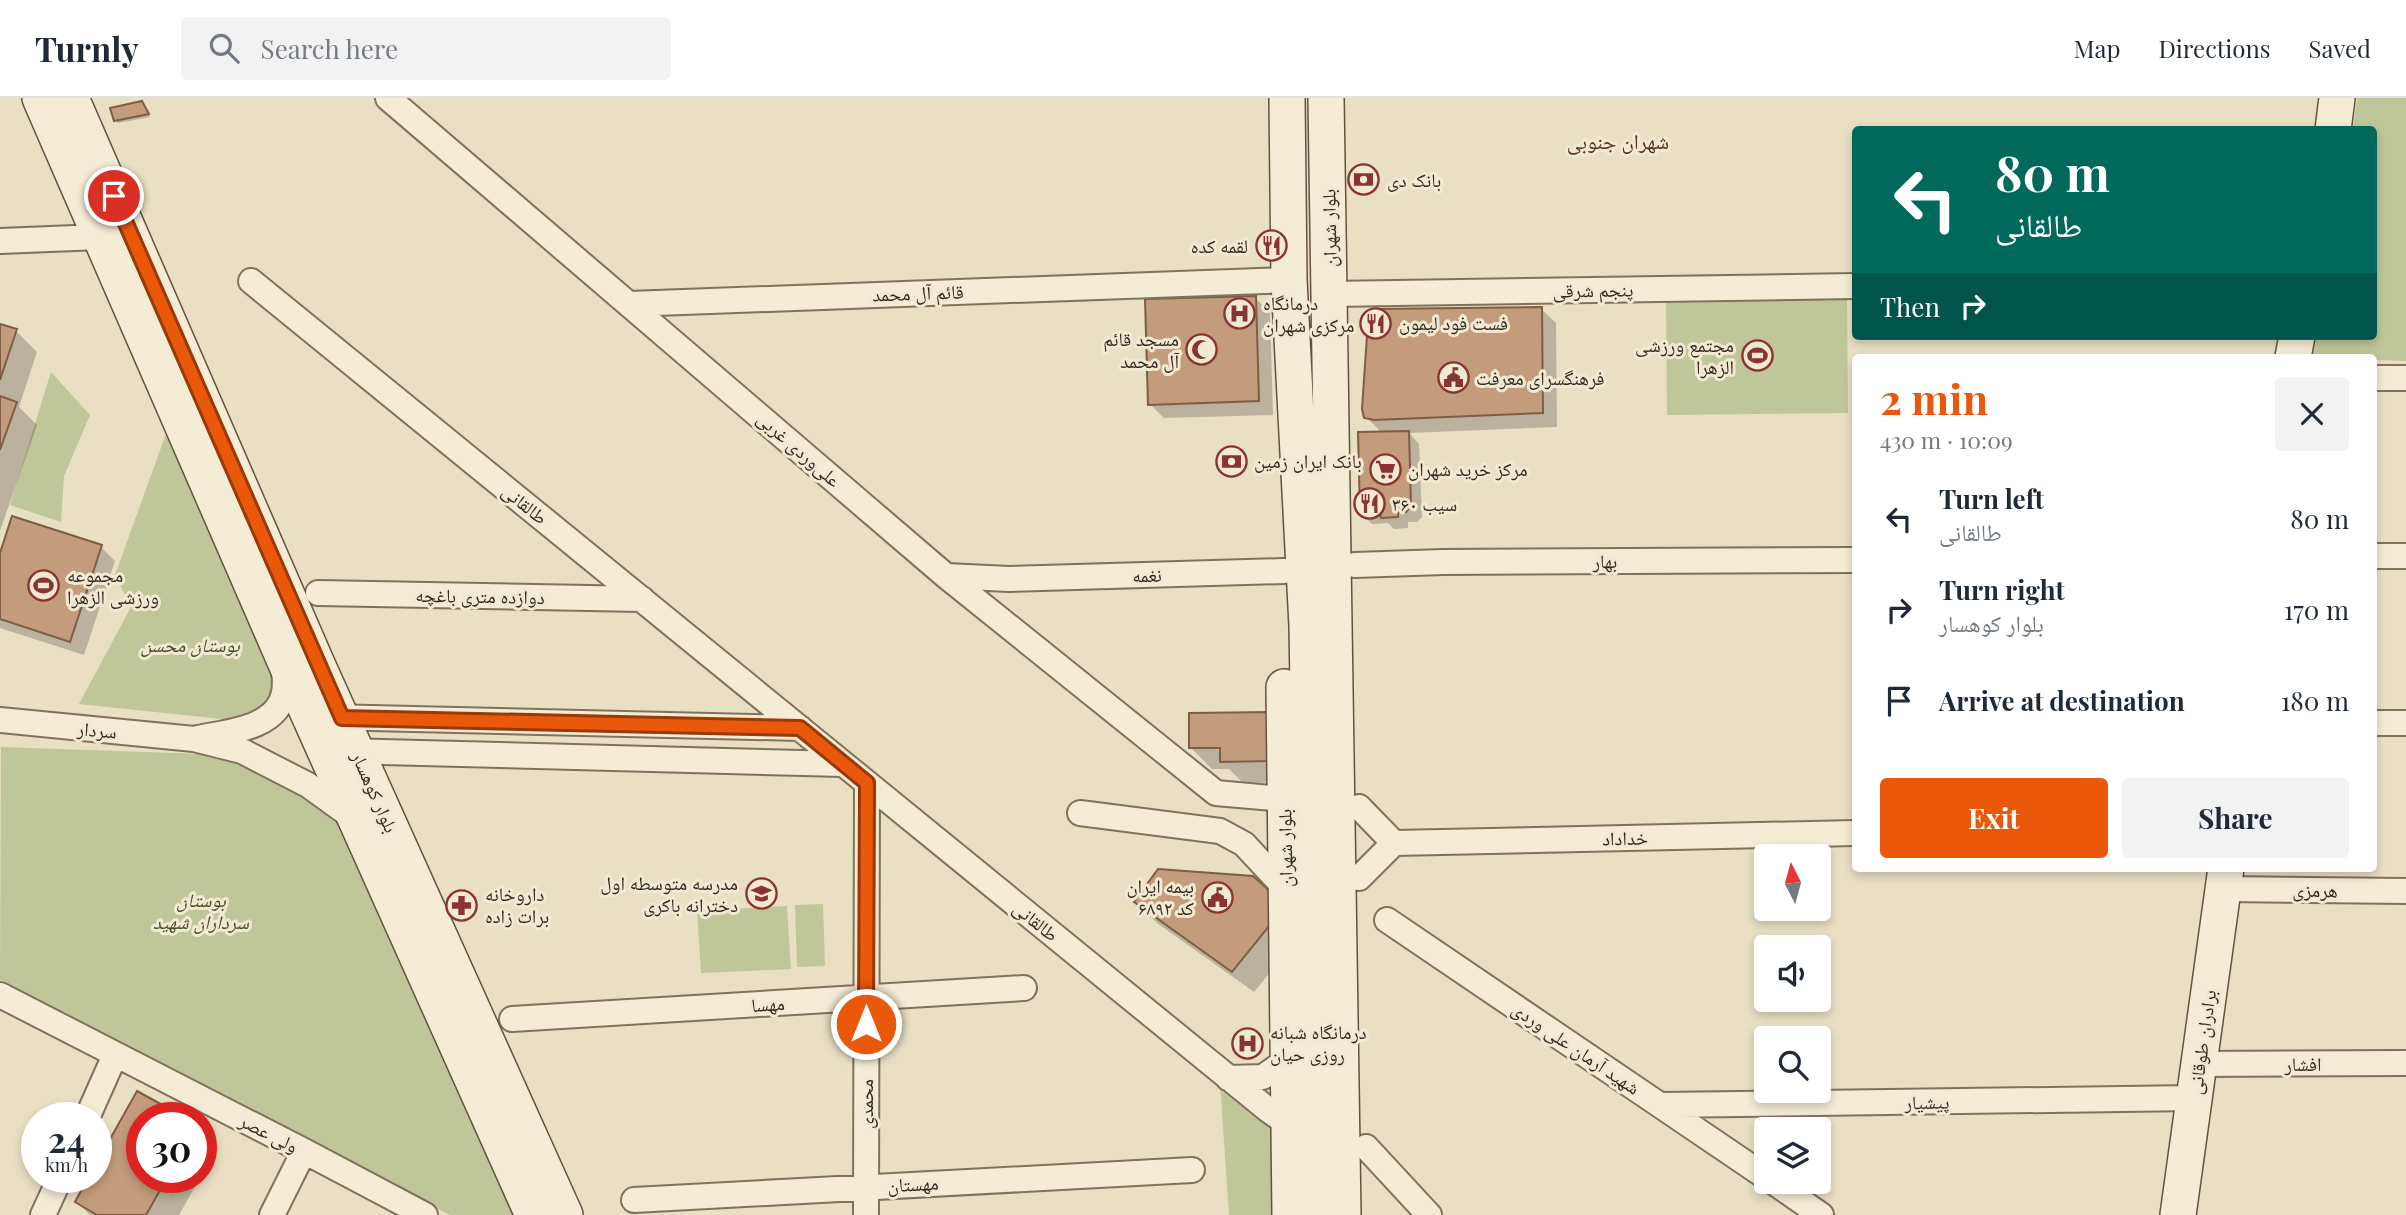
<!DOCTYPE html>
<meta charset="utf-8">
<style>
:root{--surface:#fff;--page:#f2f2f3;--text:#1f2937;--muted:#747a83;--line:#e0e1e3;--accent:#ea580c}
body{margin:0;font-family:"Playfair Display","Noto Naskh Arabic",serif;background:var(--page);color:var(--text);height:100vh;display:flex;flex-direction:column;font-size:26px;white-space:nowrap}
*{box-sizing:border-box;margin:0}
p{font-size:23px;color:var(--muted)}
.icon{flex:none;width:38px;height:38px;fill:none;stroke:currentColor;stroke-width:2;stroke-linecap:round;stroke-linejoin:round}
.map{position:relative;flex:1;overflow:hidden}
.drawer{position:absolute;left:1852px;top:256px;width:525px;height:518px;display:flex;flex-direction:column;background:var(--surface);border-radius:7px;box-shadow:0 4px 10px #0003}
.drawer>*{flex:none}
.banner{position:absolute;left:1852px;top:28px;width:525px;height:214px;border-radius:7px;box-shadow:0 4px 10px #0003;background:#00695c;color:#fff;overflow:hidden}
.needle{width:46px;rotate:354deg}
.fabs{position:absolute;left:1754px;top:746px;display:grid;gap:14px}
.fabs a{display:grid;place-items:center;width:77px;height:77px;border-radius:7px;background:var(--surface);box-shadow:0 4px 10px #0003;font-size:35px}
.speed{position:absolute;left:21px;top:1004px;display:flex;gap:14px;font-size:35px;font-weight:700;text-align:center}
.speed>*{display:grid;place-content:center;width:91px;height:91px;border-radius:50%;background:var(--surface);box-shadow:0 4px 10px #0003;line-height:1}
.speed small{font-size:18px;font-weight:400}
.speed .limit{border:10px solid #d22;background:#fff;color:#111}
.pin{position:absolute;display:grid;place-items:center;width:60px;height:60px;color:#fff;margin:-30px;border:4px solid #fff;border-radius:50%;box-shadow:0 2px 7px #0007}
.me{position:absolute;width:77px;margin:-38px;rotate:0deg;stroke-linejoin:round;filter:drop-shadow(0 0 5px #0008)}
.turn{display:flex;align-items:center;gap:24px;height:147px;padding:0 28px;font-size:32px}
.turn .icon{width:91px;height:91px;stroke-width:2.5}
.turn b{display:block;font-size:49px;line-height:60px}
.then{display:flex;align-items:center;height:66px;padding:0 28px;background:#0003;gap:14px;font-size:26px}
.round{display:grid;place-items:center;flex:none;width:74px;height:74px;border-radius:7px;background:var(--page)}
.headline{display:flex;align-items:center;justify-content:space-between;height:119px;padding:0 28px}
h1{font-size:42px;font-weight:700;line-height:52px;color:var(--accent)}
.button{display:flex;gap:14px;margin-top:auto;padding:14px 28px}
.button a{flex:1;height:80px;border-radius:7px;background:var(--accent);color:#fff;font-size:28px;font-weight:700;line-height:80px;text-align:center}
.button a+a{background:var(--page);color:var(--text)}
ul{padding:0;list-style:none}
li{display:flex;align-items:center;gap:21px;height:91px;padding:0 28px}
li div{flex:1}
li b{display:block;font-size:26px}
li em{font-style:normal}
header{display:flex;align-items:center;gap:42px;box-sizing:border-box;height:98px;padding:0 35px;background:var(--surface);border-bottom:2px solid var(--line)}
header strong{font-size:33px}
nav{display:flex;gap:38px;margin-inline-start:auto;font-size:24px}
.search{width:490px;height:63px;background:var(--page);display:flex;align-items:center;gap:18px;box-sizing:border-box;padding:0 24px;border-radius:7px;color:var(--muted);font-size:26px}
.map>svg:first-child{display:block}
</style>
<header>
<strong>Turnly</strong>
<div class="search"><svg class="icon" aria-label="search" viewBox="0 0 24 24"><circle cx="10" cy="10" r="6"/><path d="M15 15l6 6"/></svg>Search here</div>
<nav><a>Map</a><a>Directions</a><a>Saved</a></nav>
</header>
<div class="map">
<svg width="2406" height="1117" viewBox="0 0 2406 1117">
<rect width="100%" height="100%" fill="#e9dfc3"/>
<path fill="#bfc699" d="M 2357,0 L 2406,0 L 2406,263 L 2373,262 L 2373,259 L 2310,259 L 2315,238 L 2373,238 L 2373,32 L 2353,31 Z
M 1847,200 L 1848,315 L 1667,317 L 1666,202 Z
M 51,274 L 90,317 L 64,378 L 61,424 L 10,407 Z
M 167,333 L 279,575 L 279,598 L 241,623 L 79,606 L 131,509 L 115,477 Z
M 1,649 L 204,656 L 238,661 L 323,705 L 338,725 L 518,1117 L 450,1117 L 0,882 Z
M 823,806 L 825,868 L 797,869 L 795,807 Z
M 787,808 L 791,871 L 701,875 L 697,813 Z
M 1220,984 L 1265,1020 L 1280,1040 L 1283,1117 L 1229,1117 Z"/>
<path fill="#0003" d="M 142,5 L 150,19 L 118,25 L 115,22 Z
M 1255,200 L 1270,214 L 1273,317 L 1164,320 L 1150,306 Z
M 1541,211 L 1556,225 L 1557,329 L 1409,335 L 1419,346 L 1422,419 L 1417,424 L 1408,424 L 1408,430 L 1394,431 L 1388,425 L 1372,426 L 1361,415 L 1382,335 L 1366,319 Z
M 0,227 L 16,233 L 37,254 L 19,309 L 37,327 L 0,433 Z
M 101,449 L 115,463 L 84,557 L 0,530 L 0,460 Z
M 1271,615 L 1293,684 L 1243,685 L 1229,671 L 1212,671 L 1191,650 Z
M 1136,804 L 1291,817 L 1295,844 L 1254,894 L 1157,825 Z
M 138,996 L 182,1020 L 142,1020 L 142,1080 L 200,1080 L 179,1117 L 90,1117 L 77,1104 L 90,1080 L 96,1080 Z
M 201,1034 L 217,1049 L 201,1077 Z"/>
<path fill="#c39c7d" stroke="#7e5d44" stroke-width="2" d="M 142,3 L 149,16 L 114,23 L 110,10 Z
M 1256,198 L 1259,303 L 1148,307 L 1145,201 Z
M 1542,209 L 1543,315 L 1374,322 L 1364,320 L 1362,311 L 1368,223 L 1369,215 L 1373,211 Z
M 0,226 L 17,231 L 0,282 Z
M 0,298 L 17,304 L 0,352 Z
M 1409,333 L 1411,408 L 1406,414 L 1398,414 L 1398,419 L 1381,420 L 1380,414 L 1360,415 L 1358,334 Z
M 12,418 L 102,447 L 70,544 L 0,521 L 0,455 Z
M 1272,614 L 1272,663 L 1220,664 L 1220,650 L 1189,650 L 1189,615 Z
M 1158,771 L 1253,778 L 1271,794 L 1270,827 L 1232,874 L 1134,804 Z
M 137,993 L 186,1020 L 142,1020 L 142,1080 L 167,1080 L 146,1117 L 97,1117 L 75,1104 L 88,1080 L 96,1080 L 96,1066 Z"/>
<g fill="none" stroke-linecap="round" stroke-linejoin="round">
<defs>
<path id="street" d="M 388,0 L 946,478 L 1216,695 L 1284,701
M 0,143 L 100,139
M 251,183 L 1267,1011 L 1288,1026
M 1330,196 L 1855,188
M 629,206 L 1289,182
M 2373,280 L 2406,280
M 2373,458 L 2406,458
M 1355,467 L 1443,464 L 1855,462
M 946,478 L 1009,481 L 1284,473
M 318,495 L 642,501
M 328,619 L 800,630
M 0,622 L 194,641 L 242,653 L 308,687 L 355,721
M 2373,625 L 2406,625
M 198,640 C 226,634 278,631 284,594 C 286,586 284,576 284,567
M 343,653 L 843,666
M 1359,709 L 1394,745 L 1359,780
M 1080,715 L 1220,733 L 1244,746 L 1286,791
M 1394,745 L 1855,735
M 2224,791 L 2406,793
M 1387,822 L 1766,1079
M 0,897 L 304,1053 L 425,1117
M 512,921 L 1024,890
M 2199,966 L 2406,965
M 1228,980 L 1263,979 L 1287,962
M 1660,1007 L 2195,1000
M 87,1020 L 115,957
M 1366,1049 L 1429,1117
M 1772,1083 L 1821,1117
M 634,1102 L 1192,1072
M 43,1117 L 60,1080
M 272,1117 L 304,1053
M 866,1117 L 867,685"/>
<path id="secondary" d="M 40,0 L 291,577 L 533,1117
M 71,0 L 317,566 L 565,1117
M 1287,0 L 1289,182 L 1307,528 L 1317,1117
M 1326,0 L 1343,1117
M 2333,32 L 2337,0
M 2293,259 L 2297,238
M 1284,589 L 1290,1117
M 2178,1117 L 2226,770"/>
</defs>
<use href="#street" stroke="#81715c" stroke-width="28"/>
<use href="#secondary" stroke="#63523f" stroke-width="38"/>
<use href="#street" stroke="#f5ecd5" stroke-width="24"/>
<use href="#secondary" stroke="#f5ecd5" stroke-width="35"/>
</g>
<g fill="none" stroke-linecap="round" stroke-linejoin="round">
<defs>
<path id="route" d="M 114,98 L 342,620 L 800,630 L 867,685 L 866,926"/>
</defs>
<use href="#route" stroke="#983908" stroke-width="18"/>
<use href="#route" stroke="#ea580c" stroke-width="12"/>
</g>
<defs>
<symbol id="bank-ring" viewBox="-11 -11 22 22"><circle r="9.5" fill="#f1e9d2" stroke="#8a3432" stroke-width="1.5"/><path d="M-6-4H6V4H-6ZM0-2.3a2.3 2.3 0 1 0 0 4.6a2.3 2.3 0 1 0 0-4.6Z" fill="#8a3432"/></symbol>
<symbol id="restaurant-ring" viewBox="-11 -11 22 22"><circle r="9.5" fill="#f1e9d2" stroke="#8a3432" stroke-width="1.5"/><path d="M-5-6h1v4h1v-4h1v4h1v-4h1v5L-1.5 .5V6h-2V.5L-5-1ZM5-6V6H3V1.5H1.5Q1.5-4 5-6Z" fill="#8a3432"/></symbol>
<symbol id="hospital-ring" viewBox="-11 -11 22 22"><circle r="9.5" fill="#f1e9d2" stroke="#8a3432" stroke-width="1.5"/><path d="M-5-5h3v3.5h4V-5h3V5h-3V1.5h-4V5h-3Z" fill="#8a3432"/></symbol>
<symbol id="mosque-ring" viewBox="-11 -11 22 22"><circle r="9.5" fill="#f1e9d2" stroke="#8a3432" stroke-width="1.5"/><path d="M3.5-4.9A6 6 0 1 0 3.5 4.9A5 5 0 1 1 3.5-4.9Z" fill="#8a3432"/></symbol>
<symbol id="stadium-ring" viewBox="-11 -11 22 22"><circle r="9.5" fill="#f1e9d2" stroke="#8a3432" stroke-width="1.5"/><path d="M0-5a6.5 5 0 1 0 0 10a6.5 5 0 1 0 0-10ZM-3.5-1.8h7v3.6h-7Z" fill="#8a3432"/></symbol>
<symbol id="civic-ring" viewBox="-11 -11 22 22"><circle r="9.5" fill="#f1e9d2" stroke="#8a3432" stroke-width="1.5"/><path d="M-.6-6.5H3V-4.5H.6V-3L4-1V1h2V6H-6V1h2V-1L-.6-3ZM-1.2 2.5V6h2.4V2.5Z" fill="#8a3432"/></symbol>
<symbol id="supermarket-ring" viewBox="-11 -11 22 22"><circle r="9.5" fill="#f1e9d2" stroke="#8a3432" stroke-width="1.5"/><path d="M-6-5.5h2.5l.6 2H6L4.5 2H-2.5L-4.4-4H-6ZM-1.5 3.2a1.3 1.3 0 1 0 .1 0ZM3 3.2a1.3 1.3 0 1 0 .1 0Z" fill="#8a3432"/></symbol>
<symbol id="school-ring" viewBox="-11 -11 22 22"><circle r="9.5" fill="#f1e9d2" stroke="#8a3432" stroke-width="1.5"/><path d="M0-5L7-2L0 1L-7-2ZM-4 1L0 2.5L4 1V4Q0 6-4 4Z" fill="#8a3432"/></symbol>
<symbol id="pharmacy-ring" viewBox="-11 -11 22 22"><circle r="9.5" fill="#f1e9d2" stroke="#8a3432" stroke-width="1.5"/><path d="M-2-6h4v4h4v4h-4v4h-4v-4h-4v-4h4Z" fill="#8a3432"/></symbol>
</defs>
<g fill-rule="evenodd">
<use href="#bank-ring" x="1346" y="64" width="35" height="35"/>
<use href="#restaurant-ring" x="1254" y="130" width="35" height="35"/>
<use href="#hospital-ring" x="1222" y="198" width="35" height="35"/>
<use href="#restaurant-ring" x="1358" y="208" width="35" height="35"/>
<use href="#mosque-ring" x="1184" y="234" width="35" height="35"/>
<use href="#stadium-ring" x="1740" y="240" width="35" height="35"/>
<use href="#civic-ring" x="1436" y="262" width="35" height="35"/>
<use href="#bank-ring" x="1214" y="346" width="35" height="35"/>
<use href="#supermarket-ring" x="1368" y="354" width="35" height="35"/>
<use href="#restaurant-ring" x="1352" y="388" width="35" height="35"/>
<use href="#stadium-ring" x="26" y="470" width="35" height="35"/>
<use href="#school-ring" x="744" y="778" width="35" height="35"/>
<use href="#civic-ring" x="1200" y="782" width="35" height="35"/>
<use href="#pharmacy-ring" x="444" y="790" width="35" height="35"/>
<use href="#hospital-ring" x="1230" y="928" width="35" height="35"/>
</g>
<g text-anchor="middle" stroke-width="6" stroke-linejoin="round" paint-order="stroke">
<g font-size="19" fill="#33291e" stroke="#f1e9d2" text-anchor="start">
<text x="1387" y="89">بانک دی</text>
<text x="1248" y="155" text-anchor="end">لقمه کده</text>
<text x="1263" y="212">درمانگاه<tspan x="1263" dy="22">مرکزی شهران</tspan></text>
<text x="1399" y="232">فست فود لیمون</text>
<text x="1179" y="248" text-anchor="end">مسجد قائم<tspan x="1179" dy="22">آل محمد</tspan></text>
<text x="1734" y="254" text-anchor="end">مجتمع ورزشی<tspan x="1734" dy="22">الزهرا</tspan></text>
<text x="1476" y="287">فرهنگسرای معرفت</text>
<text x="1254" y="370">بانک ایران زمین</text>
<text x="1408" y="378">مرکز خرید شهران</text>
<text x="1392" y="413">سیب ۳۶۰</text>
<text x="67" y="484">مجموعه<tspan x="67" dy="22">ورزشی الزهرا</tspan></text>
<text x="738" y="792" text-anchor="end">مدرسه متوسطه اول<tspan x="738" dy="22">دخترانه باکری</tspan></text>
<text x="1194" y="795" text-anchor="end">بیمه ایران<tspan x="1194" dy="22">کد ۶۸۹۲</tspan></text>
<text x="485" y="803">داروخانه<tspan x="485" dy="22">برات زاده</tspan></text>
<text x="1270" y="941">درمانگاه شبانه<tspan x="1270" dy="22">روزی حیان</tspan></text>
</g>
<g font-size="19" fill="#33291e" stroke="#f1e9d2">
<text transform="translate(1329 130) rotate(-91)" y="7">بلوار شهران</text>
<text transform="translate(1593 192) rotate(-1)" y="7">پنجم شرقی</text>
<text transform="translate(918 195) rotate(-2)" y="7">قائم آل محمد</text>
<text transform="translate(799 351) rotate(41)" y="7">علی‌وردی غربی</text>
<text transform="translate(525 406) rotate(39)" y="7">طالقانی</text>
<text x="1605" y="470">بهار</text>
<text transform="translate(1147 477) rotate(-2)" y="7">نغمه</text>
<text transform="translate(480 498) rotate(1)" y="7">دوازده متری باغچه</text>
<text transform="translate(97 632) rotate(5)" y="7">سردار</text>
<text transform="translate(375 694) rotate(66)" y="7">بلوار کوهسار</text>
<text transform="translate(1625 740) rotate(-1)" y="7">خداداد</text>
<text transform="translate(1285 750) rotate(-91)" y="7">بلوار شهران</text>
<text transform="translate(2315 792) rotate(1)" y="7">هرمزی</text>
<text transform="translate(1036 823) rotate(39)" y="7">طالقانی</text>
<text transform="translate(768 906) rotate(-4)" y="7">مهسا</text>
<text transform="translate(2202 944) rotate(-82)" y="7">برادران طوقانی</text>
<text transform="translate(1576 950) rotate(34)" y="7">شهید آرمان علی وردی</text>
<text x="2303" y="973">افشار</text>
<text transform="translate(1927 1004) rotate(-1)" y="7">پیشیار</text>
<text transform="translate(866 1006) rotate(-90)" y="7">محمدی</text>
<text transform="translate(269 1035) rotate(27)" y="7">ولی عصر</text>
<text transform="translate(913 1086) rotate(-3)" y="7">مهستان</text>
</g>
<g font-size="19" font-style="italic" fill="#424d27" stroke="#f1e9d2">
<text x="190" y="554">بوستان محسن</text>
<text x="201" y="809">بوستان<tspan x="201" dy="22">سرداران شهید</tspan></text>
</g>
<g font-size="21" fill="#5b3022" stroke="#f1e9d2">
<text x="1618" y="51">شهران جنوبی</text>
</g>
</g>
</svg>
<div class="fabs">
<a><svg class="needle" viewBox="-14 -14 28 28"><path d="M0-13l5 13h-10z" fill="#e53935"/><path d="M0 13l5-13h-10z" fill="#747a83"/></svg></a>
<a><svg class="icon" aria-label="sound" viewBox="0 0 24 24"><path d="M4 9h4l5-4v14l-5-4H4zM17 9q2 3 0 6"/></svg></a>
<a><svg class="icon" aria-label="search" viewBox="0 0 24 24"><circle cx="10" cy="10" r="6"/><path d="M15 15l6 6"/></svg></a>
<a><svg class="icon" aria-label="layers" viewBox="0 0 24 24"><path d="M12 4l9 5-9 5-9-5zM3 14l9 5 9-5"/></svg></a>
</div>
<div class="speed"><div>24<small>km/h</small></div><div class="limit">30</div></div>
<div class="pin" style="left:114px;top:98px;background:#d93025"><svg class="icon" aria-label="arrive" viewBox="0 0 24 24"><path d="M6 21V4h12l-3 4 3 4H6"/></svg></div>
<svg class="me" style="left:866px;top:926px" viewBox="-20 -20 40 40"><circle r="17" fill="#ea580c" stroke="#fff" stroke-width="3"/><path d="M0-11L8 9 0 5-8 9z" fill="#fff"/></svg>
<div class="banner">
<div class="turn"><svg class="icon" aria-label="left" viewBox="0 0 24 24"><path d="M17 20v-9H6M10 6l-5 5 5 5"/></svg><div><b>80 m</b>طالقانی</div></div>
<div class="then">Then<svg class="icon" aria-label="right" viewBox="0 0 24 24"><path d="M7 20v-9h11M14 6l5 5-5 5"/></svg></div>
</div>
<section class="drawer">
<div class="headline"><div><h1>2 min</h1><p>430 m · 10:09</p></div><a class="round"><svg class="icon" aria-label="close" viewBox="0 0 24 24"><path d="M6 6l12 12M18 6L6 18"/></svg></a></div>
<ul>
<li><svg class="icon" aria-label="left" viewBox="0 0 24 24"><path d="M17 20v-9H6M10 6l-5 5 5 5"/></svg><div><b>Turn left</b><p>طالقانی</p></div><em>80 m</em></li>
<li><svg class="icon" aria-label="right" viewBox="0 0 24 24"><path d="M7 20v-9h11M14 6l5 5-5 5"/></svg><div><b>Turn right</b><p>بلوار کوهسار</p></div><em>170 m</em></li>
<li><svg class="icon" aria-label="arrive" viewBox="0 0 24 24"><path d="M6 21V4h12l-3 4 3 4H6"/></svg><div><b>Arrive at destination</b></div><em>180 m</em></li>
</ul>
<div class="button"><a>Exit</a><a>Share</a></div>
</section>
</div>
